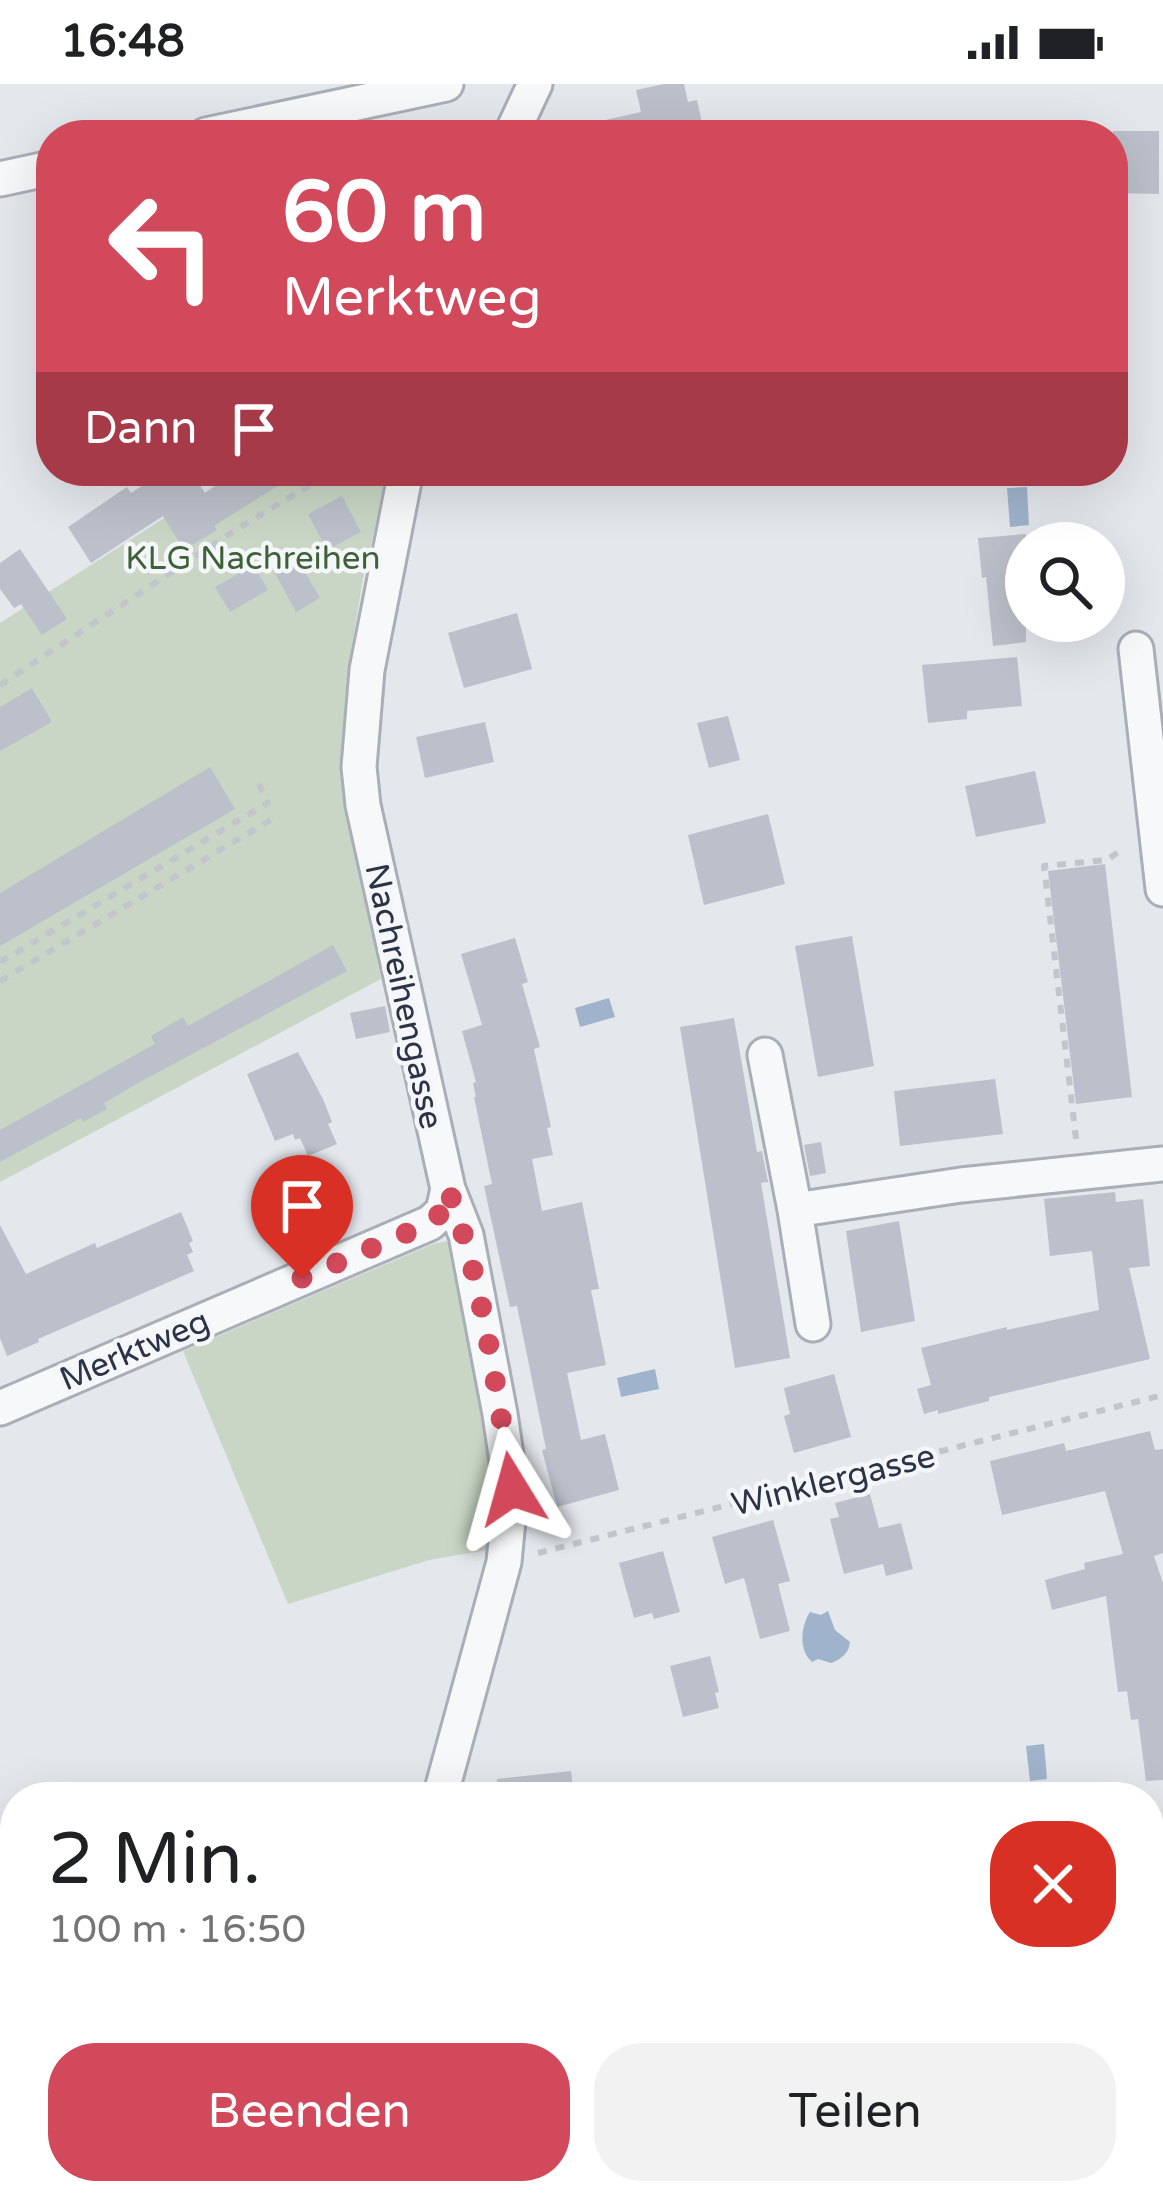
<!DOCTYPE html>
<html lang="de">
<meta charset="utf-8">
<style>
:root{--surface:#fff;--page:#f2f2f2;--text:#202124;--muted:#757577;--accent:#d1495b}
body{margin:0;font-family:"Varela Round",sans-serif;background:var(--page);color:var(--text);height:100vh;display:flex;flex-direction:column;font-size:45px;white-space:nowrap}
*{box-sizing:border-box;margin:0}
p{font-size:39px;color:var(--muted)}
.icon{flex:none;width:66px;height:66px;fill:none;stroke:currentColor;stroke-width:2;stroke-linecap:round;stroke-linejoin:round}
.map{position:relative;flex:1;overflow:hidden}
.panel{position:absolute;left:0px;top:1698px;width:1164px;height:423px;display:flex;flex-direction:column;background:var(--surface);border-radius:48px 48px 0 0;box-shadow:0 12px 48px #0002}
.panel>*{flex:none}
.hud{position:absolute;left:36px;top:36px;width:1092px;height:366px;border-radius:48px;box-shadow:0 12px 48px #0002;background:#d1495b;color:#fff;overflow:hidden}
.buttons{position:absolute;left:1005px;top:438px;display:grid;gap:24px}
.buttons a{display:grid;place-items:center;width:120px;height:120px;border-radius:50%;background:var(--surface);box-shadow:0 12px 48px #0002;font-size:60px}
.pin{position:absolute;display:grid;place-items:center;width:102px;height:102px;color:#fff;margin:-123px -51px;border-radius:50% 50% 50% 0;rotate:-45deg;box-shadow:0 0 12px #0007}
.pin .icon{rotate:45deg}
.me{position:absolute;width:132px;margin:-66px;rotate:352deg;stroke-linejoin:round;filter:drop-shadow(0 0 9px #0008)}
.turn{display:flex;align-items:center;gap:42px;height:252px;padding:0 48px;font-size:54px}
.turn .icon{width:156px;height:156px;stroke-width:2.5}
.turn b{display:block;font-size:84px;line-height:102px}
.then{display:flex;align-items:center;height:114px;padding:0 48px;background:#0003;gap:24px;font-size:45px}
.round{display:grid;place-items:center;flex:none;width:126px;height:126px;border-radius:48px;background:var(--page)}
.headline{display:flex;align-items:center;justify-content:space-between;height:204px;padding:0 48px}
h1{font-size:72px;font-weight:600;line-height:90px}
.cta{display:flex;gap:24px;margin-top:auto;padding:24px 48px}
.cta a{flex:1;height:138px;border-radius:48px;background:var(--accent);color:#fff;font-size:48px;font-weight:600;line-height:138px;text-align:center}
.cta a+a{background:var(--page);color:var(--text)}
.status{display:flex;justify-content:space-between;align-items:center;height:84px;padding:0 60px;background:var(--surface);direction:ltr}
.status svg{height:33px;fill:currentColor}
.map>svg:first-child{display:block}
</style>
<div class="status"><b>16:48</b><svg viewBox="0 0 49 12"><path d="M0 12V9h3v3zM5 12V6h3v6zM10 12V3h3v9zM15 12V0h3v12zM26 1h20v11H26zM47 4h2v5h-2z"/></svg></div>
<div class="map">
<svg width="1163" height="2120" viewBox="0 0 1163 2120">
<rect width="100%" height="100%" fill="#e4e7ec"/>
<path fill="#c9d6c5" d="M 238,387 L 388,387 L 362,500 L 347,593 L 340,685 L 381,895 L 0,1098 L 0,539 Z
M 447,1157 L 467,1221 L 483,1292 L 498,1437 L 494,1465 L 429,1476 L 288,1520 L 183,1267 L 433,1160 Z
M 1163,1843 L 1163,2120 L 960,2120 L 967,2106 L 1149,2106 L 1149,1856 Z"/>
<path fill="#9fb4cc" d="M 1027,403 L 1029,441 L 1010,443 L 1007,404 Z
M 609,914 L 615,933 L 580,943 L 575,924 Z
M 655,1285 L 659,1305 L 621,1313 L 617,1294 Z
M 828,1527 L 835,1546 L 850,1558 C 849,1570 841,1575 831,1579 L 818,1575 L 812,1578 C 798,1566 801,1542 810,1528 L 821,1531 Z
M 1044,1660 L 1047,1695 L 1030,1697 L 1026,1662 Z"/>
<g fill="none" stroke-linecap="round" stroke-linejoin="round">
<path stroke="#9fb4cc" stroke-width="10" d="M 1149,1880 L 1163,1865
M 1038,2120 L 1040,2106"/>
</g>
<path fill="#bbc0ca" d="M 664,0 L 684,0 L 688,18 L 697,16 L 703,44 L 693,46 L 694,51 L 593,51 L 592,39 L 641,28 L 636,6 Z
M 1113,47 L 1159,47 L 1159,110 L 1113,109 Z
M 164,387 L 191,387 L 205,409 L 240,387 L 301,387 L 214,442 L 217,446 L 184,466 L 163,432 L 91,479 L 68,443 L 127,403 L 131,409 Z
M 342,412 L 361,448 L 327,466 L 308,430 Z
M 1026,450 L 1026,558 L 993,562 L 986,493 L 982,494 L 978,454 Z
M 20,465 L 67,535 L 42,551 L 21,520 L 14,524 L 0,505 L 0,479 Z
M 298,476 L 320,514 L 296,528 L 275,489 Z
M 254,481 L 268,506 L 230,528 L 215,503 Z
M 517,529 L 532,585 L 464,604 L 448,549 Z
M 1017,573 L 1022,622 L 967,627 L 967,635 L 928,639 L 922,581 Z
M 32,604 L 52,638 L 0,667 L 0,623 Z
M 728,632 L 740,676 L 709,684 L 697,639 Z
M 485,638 L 494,678 L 425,694 L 416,653 Z
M 210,683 L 235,725 L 0,862 L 0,809 Z
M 1035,687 L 1046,739 L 976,753 L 965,702 Z
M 768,730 L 785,800 L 704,821 L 688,751 Z
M 1105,780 L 1132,1013 L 1076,1020 L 1048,787 Z
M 852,852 L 874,982 L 818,993 L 795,862 Z
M 515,854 L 528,898 L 522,900 L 540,963 L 534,965 L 551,1043 L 547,1044 L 553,1071 L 532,1075 L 542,1127 L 582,1118 L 599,1205 L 591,1206 L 606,1281 L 567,1289 L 581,1356 L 605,1350 L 619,1406 L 557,1423 L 542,1366 L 546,1365 L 517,1222 L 510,1223 L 484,1102 L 492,1100 L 474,1013 L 476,1013 L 473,999 L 476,998 L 462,947 L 482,941 L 461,870 Z
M 333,861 L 347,887 L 140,998 L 104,1019 L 107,1025 L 83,1038 L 81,1034 L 0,1078 L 0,1046 L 155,960 L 151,952 L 183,933 L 188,942 Z
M 385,922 L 390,948 L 356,955 L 350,929 Z
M 734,934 L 757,1068 L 762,1067 L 768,1098 L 761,1099 L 790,1274 L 735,1284 L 680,943 Z
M 298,968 L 323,1015 L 332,1038 L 328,1040 L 337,1060 L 308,1072 L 300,1054 L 295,1056 L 293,1050 L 275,1057 L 247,990 Z
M 995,995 L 1003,1050 L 900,1062 L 894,1007 Z
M 821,1058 L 826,1089 L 810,1092 L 804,1061 Z
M 1115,1108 L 1116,1118 L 1143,1115 L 1150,1182 L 1129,1184 L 1150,1275 L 989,1313 L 989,1317 L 938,1330 L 938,1326 L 924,1330 L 917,1305 L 931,1301 L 921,1264 L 1007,1243 L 1007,1246 L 1099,1226 L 1092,1167 L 1050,1172 L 1044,1115 Z
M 181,1128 L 193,1157 L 189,1159 L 193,1168 L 187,1171 L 194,1187 L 38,1255 L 39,1258 L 7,1272 L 0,1254 L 0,1141 L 26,1190 L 95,1159 L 97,1164 Z
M 899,1137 L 915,1237 L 861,1248 L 846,1147 Z
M 834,1290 L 851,1353 L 794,1369 L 784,1332 L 790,1330 L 784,1304 Z
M 1150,1347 L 1155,1366 L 1163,1365 L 1163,1469 L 1154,1472 L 1163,1499 L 1163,1696 L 1146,1697 L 1138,1635 L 1131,1636 L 1127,1607 L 1118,1608 L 1106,1512 L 1052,1526 L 1045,1496 L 1085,1485 L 1084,1479 L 1123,1470 L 1105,1407 L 1002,1431 L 990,1377 L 1064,1359 L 1066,1367 Z
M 870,1410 L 879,1444 L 901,1439 L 913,1485 L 886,1492 L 883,1480 L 844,1490 L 830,1435 L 839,1433 L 835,1419 Z
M 773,1436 L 790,1497 L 778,1500 L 790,1547 L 760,1555 L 744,1494 L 725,1500 L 712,1453 Z
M 663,1467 L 680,1528 L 654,1535 L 652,1529 L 634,1534 L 619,1479 Z
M 710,1572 L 719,1608 L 715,1609 L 719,1624 L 683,1633 L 670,1582 Z
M 571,1687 L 574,1713 L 498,1713 L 497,1695 Z"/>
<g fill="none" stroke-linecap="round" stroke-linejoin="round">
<defs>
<path id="minor" d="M 206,51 L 446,0
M 511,51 L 535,0
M 0,95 L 51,84
M 406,387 L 367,586 L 359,683 L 363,721 L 448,1105 L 466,1151 L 500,1330 L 511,1405 L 504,1478 L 440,1713
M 1136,565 L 1163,805
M 765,971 L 795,1126 L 813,1240
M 795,1126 L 961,1101 L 1163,1080
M 0,1324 L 430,1139 L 443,1127 L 448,1105
M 1149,1820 L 1163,1806
M 947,2120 L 954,2106"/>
</defs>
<use href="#minor" stroke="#a9aeb7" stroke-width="39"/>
<path stroke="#c2c5cb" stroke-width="6" stroke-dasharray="9 9" stroke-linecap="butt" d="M 0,601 L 234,447 L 333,387
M 0,878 L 268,719 L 258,698
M 0,897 L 279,731
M 1076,1055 L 1044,782 L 1107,776 L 1124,764
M 538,1469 L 1163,1311
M 1149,2084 L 1163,2071
M 1123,2120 L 1133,2106"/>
<use href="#minor" stroke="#f7f8fa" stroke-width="33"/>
</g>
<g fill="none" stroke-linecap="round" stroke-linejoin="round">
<path stroke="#d1495b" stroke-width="21" stroke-dasharray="0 37.8" d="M 302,1194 L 430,1139 L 443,1127 L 448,1105 C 484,1200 496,1305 512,1405"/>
</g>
<g text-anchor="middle" stroke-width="9" stroke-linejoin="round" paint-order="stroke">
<g font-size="33" fill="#3f6138" stroke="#f4f6f9">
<text x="253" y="485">KLG Nachreihen</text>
</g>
<g font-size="33" fill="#2b3445" stroke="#f4f6f9">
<text transform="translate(405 912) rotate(78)" y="12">Nachreihengasse</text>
<text transform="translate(134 1265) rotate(-23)" y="12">Merktweg</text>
<text transform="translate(833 1395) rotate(-14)" y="12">Winklergasse</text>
</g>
</g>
</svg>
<div class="buttons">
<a><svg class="icon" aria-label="search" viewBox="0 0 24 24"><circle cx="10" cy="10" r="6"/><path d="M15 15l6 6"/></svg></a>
</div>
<div class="pin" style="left:302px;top:1194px;background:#d93025"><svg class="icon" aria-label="arrive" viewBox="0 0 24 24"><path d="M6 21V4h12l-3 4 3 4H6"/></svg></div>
<svg class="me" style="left:512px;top:1405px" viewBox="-20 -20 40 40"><path d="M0-17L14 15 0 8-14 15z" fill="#d1495b" stroke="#fff" stroke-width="4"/></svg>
<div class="hud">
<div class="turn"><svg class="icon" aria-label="left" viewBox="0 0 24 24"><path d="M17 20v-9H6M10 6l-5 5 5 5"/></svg><div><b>60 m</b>Merktweg</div></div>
<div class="then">Dann<svg class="icon" aria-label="arrive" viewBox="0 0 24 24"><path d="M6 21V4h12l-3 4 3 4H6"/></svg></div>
</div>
<section class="panel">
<div class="headline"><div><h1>2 Min.</h1><p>100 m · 16:50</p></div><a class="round" style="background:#d93025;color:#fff"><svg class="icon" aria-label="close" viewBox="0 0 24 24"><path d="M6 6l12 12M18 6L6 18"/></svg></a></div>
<div class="cta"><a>Beenden</a><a>Teilen</a></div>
</section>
</div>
